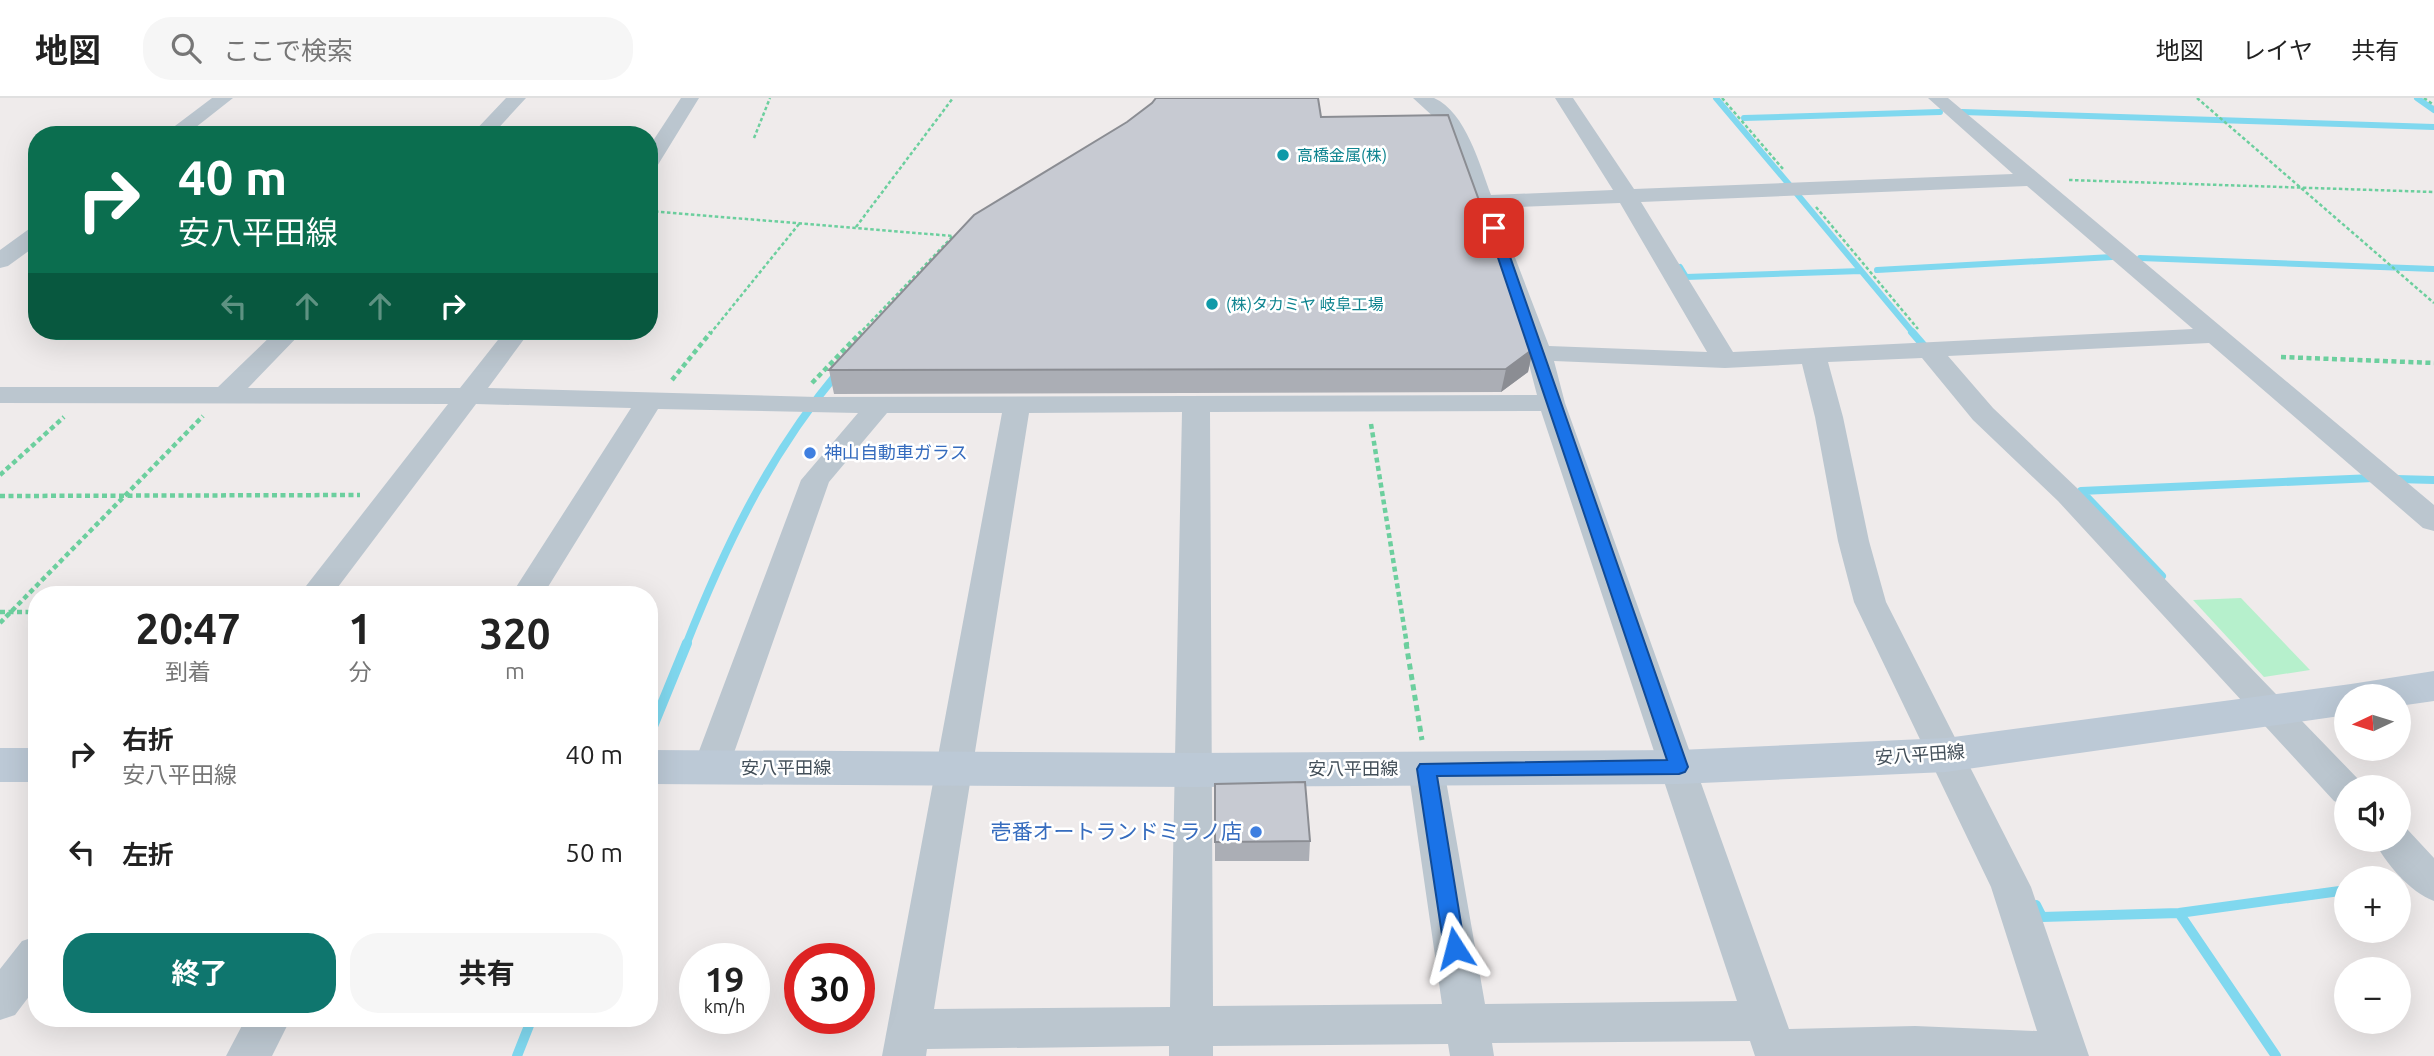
<!DOCTYPE html>
<html lang="ja">
<meta charset="utf-8">
<style>
:root{--surface:#fff;--page:#f6f6f6;--text:#222;--muted:#767676;--line:#e0e0e0;--accent:#0f766e}
body{margin:0;font-family:Ubuntu,"Noto Sans JP",sans-serif;background:var(--page);color:var(--text);height:100vh;display:flex;flex-direction:column;font-size:26px;white-space:nowrap}
*{box-sizing:border-box;margin:0}
p{font-size:23px;color:var(--muted)}
.icon{flex:none;width:38px;height:38px;fill:none;stroke:currentColor;stroke-width:2;stroke-linecap:round;stroke-linejoin:round}
.map{position:relative;flex:1;overflow:hidden}
.details{position:absolute;left:28px;top:488px;width:630px;height:441px;display:flex;flex-direction:column;background:var(--surface);border-radius:28px;box-shadow:0 7px 28px #0002}
.details>*{flex:none}
.guide{position:absolute;left:28px;top:28px;width:630px;height:214px;border-radius:28px;box-shadow:0 7px 28px #0002;background:#0b6e4f;color:#fff;overflow:hidden}
.needle{width:46px;rotate:266deg}
.controls{position:absolute;left:2334px;top:586px;display:grid;gap:14px}
.controls a{display:grid;place-items:center;width:77px;height:77px;border-radius:50%;background:var(--surface);box-shadow:0 7px 28px #0002;font-size:35px}
.speed{position:absolute;left:679px;top:845px;display:flex;gap:14px;font-size:35px;font-weight:700;text-align:center}
.speed>*{display:grid;place-content:center;width:91px;height:91px;border-radius:50%;background:var(--surface);box-shadow:0 7px 28px #0002;line-height:1}
.speed small{font-size:18px;font-weight:400}
.speed .limit{border:10px solid #d22;background:#fff;color:#111}
.pin{position:absolute;display:grid;place-items:center;width:60px;height:60px;color:#fff;margin:-30px;border-radius:14px;box-shadow:0 4px 10px #0006}
.me{position:absolute;width:77px;margin:-38px;rotate:351deg;stroke-linejoin:round;filter:drop-shadow(0 0 5px #0008)}
.turn{display:flex;align-items:center;gap:24px;height:147px;padding:0 35px;font-size:32px}
.turn .icon{width:91px;height:91px;stroke-width:2.5}
.turn b{display:block;font-size:49px;line-height:60px}
.lanes{display:flex;align-items:center;height:66px;padding:0 35px;background:#0003;justify-content:center;gap:35px;direction:ltr}
.lanes .off{opacity:.35}
.eta{display:flex;justify-content:space-evenly;align-items:center;height:119px;text-align:center}
.eta b{font-size:42px;font-weight:700;line-height:49px}
.action{display:flex;gap:14px;margin-top:auto;padding:14px 35px}
.action a{flex:1;height:80px;border-radius:28px;background:var(--accent);color:#fff;font-size:28px;font-weight:700;line-height:80px;text-align:center}
.action a+a{background:var(--page);color:var(--text)}
ul{padding:0;list-style:none}
li{display:flex;align-items:center;gap:21px;height:98px;padding:0 35px}
li div{flex:1}
li b{display:block;font-size:26px}
li em{font-style:normal}
header{display:flex;align-items:center;gap:42px;box-sizing:border-box;height:98px;padding:0 35px;background:var(--surface);border-bottom:2px solid var(--line)}
header strong{font-size:33px}
nav{display:flex;gap:38px;margin-inline-start:auto;font-size:24px}
.search{width:490px;height:63px;background:var(--page);display:flex;align-items:center;gap:18px;box-sizing:border-box;padding:0 24px;border-radius:28px;color:var(--muted);font-size:26px}
.map>svg:first-child{display:block}
</style>
<header>
<strong>地図</strong>
<div class="search"><svg class="icon" aria-label="search" viewBox="0 0 24 24"><circle cx="10" cy="10" r="6"/><path d="M15 15l6 6"/></svg>ここで検索</div>
<nav><a>地図</a><a>レイヤ</a><a>共有</a></nav>
</header>
<div class="map">
<svg width="2434" height="958" viewBox="0 0 2434 958">
<rect width="100%" height="100%" fill="#efebeb"/>
<path fill="#b6f0cc" d="M 2241,500 L 2310,572 L 2264,579 L 2193,502 Z"/>
<g fill="none" stroke-linecap="round" stroke-linejoin="round">
<path stroke="#80d8ef" stroke-width="6" d="M 1716,0 L 1792,90
M 2417,0 L 2434,12
M 1962,14 L 2434,29
M 1744,20 L 1940,14
M 1797,96 L 1914,236
M 2140,160 L 2434,171
M 1680,169 L 1686,179 L 1861,173
M 1877,172 L 2112,159"/>
<path stroke="#80d8ef" stroke-width="8" d="M 1912,234 L 1925,249
M 2396,381 L 2434,382
M 2162,478 L 2081,393 L 2373,380
M 686,547 C 726,446 769,357 839,273"/>
<path stroke="#80d8ef" stroke-width="10" d="M 649,638 L 687,545
M 2036,807 L 2042,819 L 2179,815 L 2347,792
M 2179,815 L 2276,958
M 517,958 L 532,920"/>
<path stroke="#6ccf9e" stroke-width="2.5" stroke-dasharray="3.5 2.5" stroke-linecap="butt" d="M 1722,0 L 1783,71
M 2197,0 L 2434,205
M 2424,0 L 2434,7
M 754,40 L 770,0
M 2069,82 L 2434,94
M 1816,109 L 1918,231
M 649,113 L 953,138 L 859,236
M 856,129 L 953,0
M 710,236 L 799,126"/>
<path stroke="#6ccf9e" stroke-width="4.5" stroke-dasharray="5 3.5" stroke-linecap="butt" d="M 2281,259 L 2434,265
M 672,282 L 711,234
M 812,285 L 861,234
M 1371,326 L 1407,547
M 0,377 L 64,319
M 0,398 L 360,397
M 0,514 L 37,514
M 0,525 L 203,318"/>
<path stroke="#6ccf9e" stroke-width="5" stroke-dasharray="6 4.5" stroke-linecap="butt" d="M 1406,545 L 1422,642"/>
<path fill="#bbc6cf" fill-rule="evenodd" d="M 212,0 L 233,0 L 186,37 L 163,37 Z
M 506,0 L 526,0 L 492,37 L 471,37 Z
M 681,0 L 699,0 L 656,70 L 649,72 L 649,49 Z
M 1413,0 C 1419,0 1429,0 1434,0 C 1466,14 1480,68 1491,97 L 1613,92 L 1555,0 L 1573,0 L 1634,91 L 2013,76 L 1928,0 L 1948,0 L 2434,407 L 2434,433 L 2423,430 L 2209,245 L 1948,258 L 1993,310 L 2078,391 L 2360,683 L 2364,690 L 2347,690 L 2347,708 L 2334,703 L 2058,403 L 1973,322 L 1922,260 L 1828,264 L 1843,319 L 1869,443 L 1886,504 L 2031,789 L 2089,958 L 1755,958 L 1750,943 L 1492,945 L 1494,958 L 1450,958 L 1448,946 L 1213,948 L 1213,958 L 1169,958 L 1169,948 L 927,951 L 926,958 L 882,958 L 1002,315 L 887,315 L 829,384 L 729,669 L 724,679 L 711,683 L 698,679 L 693,669 L 801,382 L 858,315 L 658,311 L 543,497 L 511,497 L 631,310 L 476,306 L 332,497 L 299,497 L 448,306 L 0,305 L 0,289 L 218,289 L 276,233 L 303,233 L 248,290 L 460,290 L 505,233 L 530,233 L 488,290 L 817,299 L 1537,297 L 1526,255 L 1448,37 L 1437,22 ZM 2027,88 L 2193,231 L 1733,254 L 1641,104 ZM 1620,105 L 1707,254 L 1549,248 L 1496,110 ZM 1554,263 L 1725,270 L 1802,266 L 1815,319 L 1838,443 L 1854,504 L 1991,789 L 2037,933 L 1915,928 L 1789,931 L 1565,305 ZM 1541,313 L 1737,903 L 1485,906 L 1444,671 L 1439,661 L 1426,657 L 1413,661 L 1408,671 L 1442,906 L 1213,908 L 1210,314 ZM 1182,314 L 1170,909 L 934,911 L 1029,315 Z
M 37,129 L 37,147 L 8,168 L 0,170 L 0,152 L 29,131 Z
M 2399,728 L 2407,731 L 2434,760 L 2434,803 C 2410,794 2385,765 2374,742 L 2399,742 Z
M 37,838 L 37,888 L 15,917 L 0,922 L 0,871 L 22,843 Z
M 246,920 L 291,920 L 272,958 L 226,958 Z"/>
<path fill="#bcc9d6" fill-rule="evenodd" d="M 2434,573 L 2434,603 L 2399,608 L 2399,598 L 2347,598 L 2347,617 L 1946,674 L 1679,686 L 1195,689 L 649,686 L 649,652 L 1195,655 L 1679,652 L 1946,640 L 2351,586 Z
M 0,650 L 37,650 L 37,684 L 0,684 Z"/>
</g>
<path fill="#abaeb5" d="M 1321,19 L 1533,251 L 1528,274 L 1501,294 L 834,296 L 829,272 Z
M 1215,686 L 1310,743 L 1309,763 L 1215,763 Z"/>
<path fill="#8b8d93" d="M 1533,251 L 1528,274 L 1501,294 L 1506,271 Z"/>
<path fill="#c7cad2" stroke="#8b8d93" stroke-width="2" d="M 1156,0 L 1318,0 L 1321,19 L 1448,17 L 1533,251 L 1506,271 L 829,272 L 974,117 L 1127,24 L 1152,5 Z
M 1305,684 L 1310,743 L 1215,744 L 1215,686 Z"/>
<path fill="#1a73e8" stroke="#114b97" stroke-width="2" d="M 1494,126 L 1500,130 L 1688,669 L 1685,674 L 1679,676 L 1437,678 L 1465,850 L 1462,856 L 1455,859 L 1447,856 L 1444,850 L 1417,671 L 1420,666 L 1667,662 L 1488,130 Z"/>
<g fill="#0f9aa8" stroke="#fff" stroke-width="2.5">
<circle cx="1283" cy="57" r="7"/>
<circle cx="1212" cy="206" r="7"/>
</g>
<g fill="#3f7fe0" stroke="#fff" stroke-width="2.5">
<circle cx="810" cy="355" r="7"/>
<circle cx="1256" cy="734" r="7"/>
</g>
<g text-anchor="middle" stroke-width="5" stroke-linejoin="round" paint-order="stroke">
<g font-size="16" fill="#0d838f" stroke="#fff" text-anchor="start">
<text x="1297" y="63">高橋金属(株)</text>
<text x="1226" y="212">(株)タカミヤ 岐阜工場</text>
</g>
<g font-size="18" fill="#366cbe" stroke="#fff" text-anchor="start">
<text x="824" y="361">神山自動車ガラス</text>
</g>
<g font-size="18" fill="#434f59" stroke="#fff">
<text transform="translate(1920 657) rotate(-4)" y="6">安八平田線</text>
<text x="786" y="676">安八平田線</text>
<text x="1353" y="677">安八平田線</text>
</g>
<g font-size="21" fill="#366cbe" stroke="#fff" text-anchor="end">
<text x="1242" y="741">壱番オートランドミラノ店</text>
</g>
</g>
</svg>
<div class="controls">
<a><svg class="needle" viewBox="-14 -14 28 28"><path d="M0-13l5 13h-10z" fill="#e53935"/><path d="M0 13l5-13h-10z" fill="#767676"/></svg></a>
<a><svg class="icon" aria-label="sound" viewBox="0 0 24 24"><path d="M4 9h4l5-4v14l-5-4H4zM17 9q2 3 0 6"/></svg></a>
<a>+</a>
<a>−</a>
</div>
<div class="speed"><div>19<small>km/h</small></div><div class="limit">30</div></div>
<div class="pin" style="left:1494px;top:130px;background:#d93025"><svg class="icon" aria-label="arrive" viewBox="0 0 24 24"><path d="M6 21V4h12l-3 4 3 4H6"/></svg></div>
<svg class="me" style="left:1455px;top:850px" viewBox="-20 -20 40 40"><path d="M0-17L14 15 0 8-14 15z" fill="#1a73e8" stroke="#fff" stroke-width="4"/></svg>
<div class="guide">
<div class="turn"><svg class="icon" aria-label="right" viewBox="0 0 24 24"><path d="M7 20v-9h11M14 6l5 5-5 5"/></svg><div><b>40 m</b>安八平田線</div></div>
<div class="lanes"><svg class="icon off" aria-label="left" viewBox="0 0 24 24"><path d="M17 20v-9H6M10 6l-5 5 5 5"/></svg><svg class="icon off" aria-label="ahead" viewBox="0 0 24 24"><path d="M12 20V5M6 11l6-6 6 6"/></svg><svg class="icon off" aria-label="ahead" viewBox="0 0 24 24"><path d="M12 20V5M6 11l6-6 6 6"/></svg><svg class="icon" aria-label="right" viewBox="0 0 24 24"><path d="M7 20v-9h11M14 6l5 5-5 5"/></svg></div>
</div>
<section class="details">
<div class="eta">
<div><b>20:47</b><p>到着</p></div>
<div><b>1</b><p>分</p></div>
<div><b>320</b><p>m</p></div>
</div>
<ul>
<li><svg class="icon" aria-label="right" viewBox="0 0 24 24"><path d="M7 20v-9h11M14 6l5 5-5 5"/></svg><div><b>右折</b><p>安八平田線</p></div><em>40 m</em></li>
<li><svg class="icon" aria-label="left" viewBox="0 0 24 24"><path d="M17 20v-9H6M10 6l-5 5 5 5"/></svg><div><b>左折</b></div><em>50 m</em></li>
</ul>
<div class="action"><a>終了</a><a>共有</a></div>
</section>
</div>
